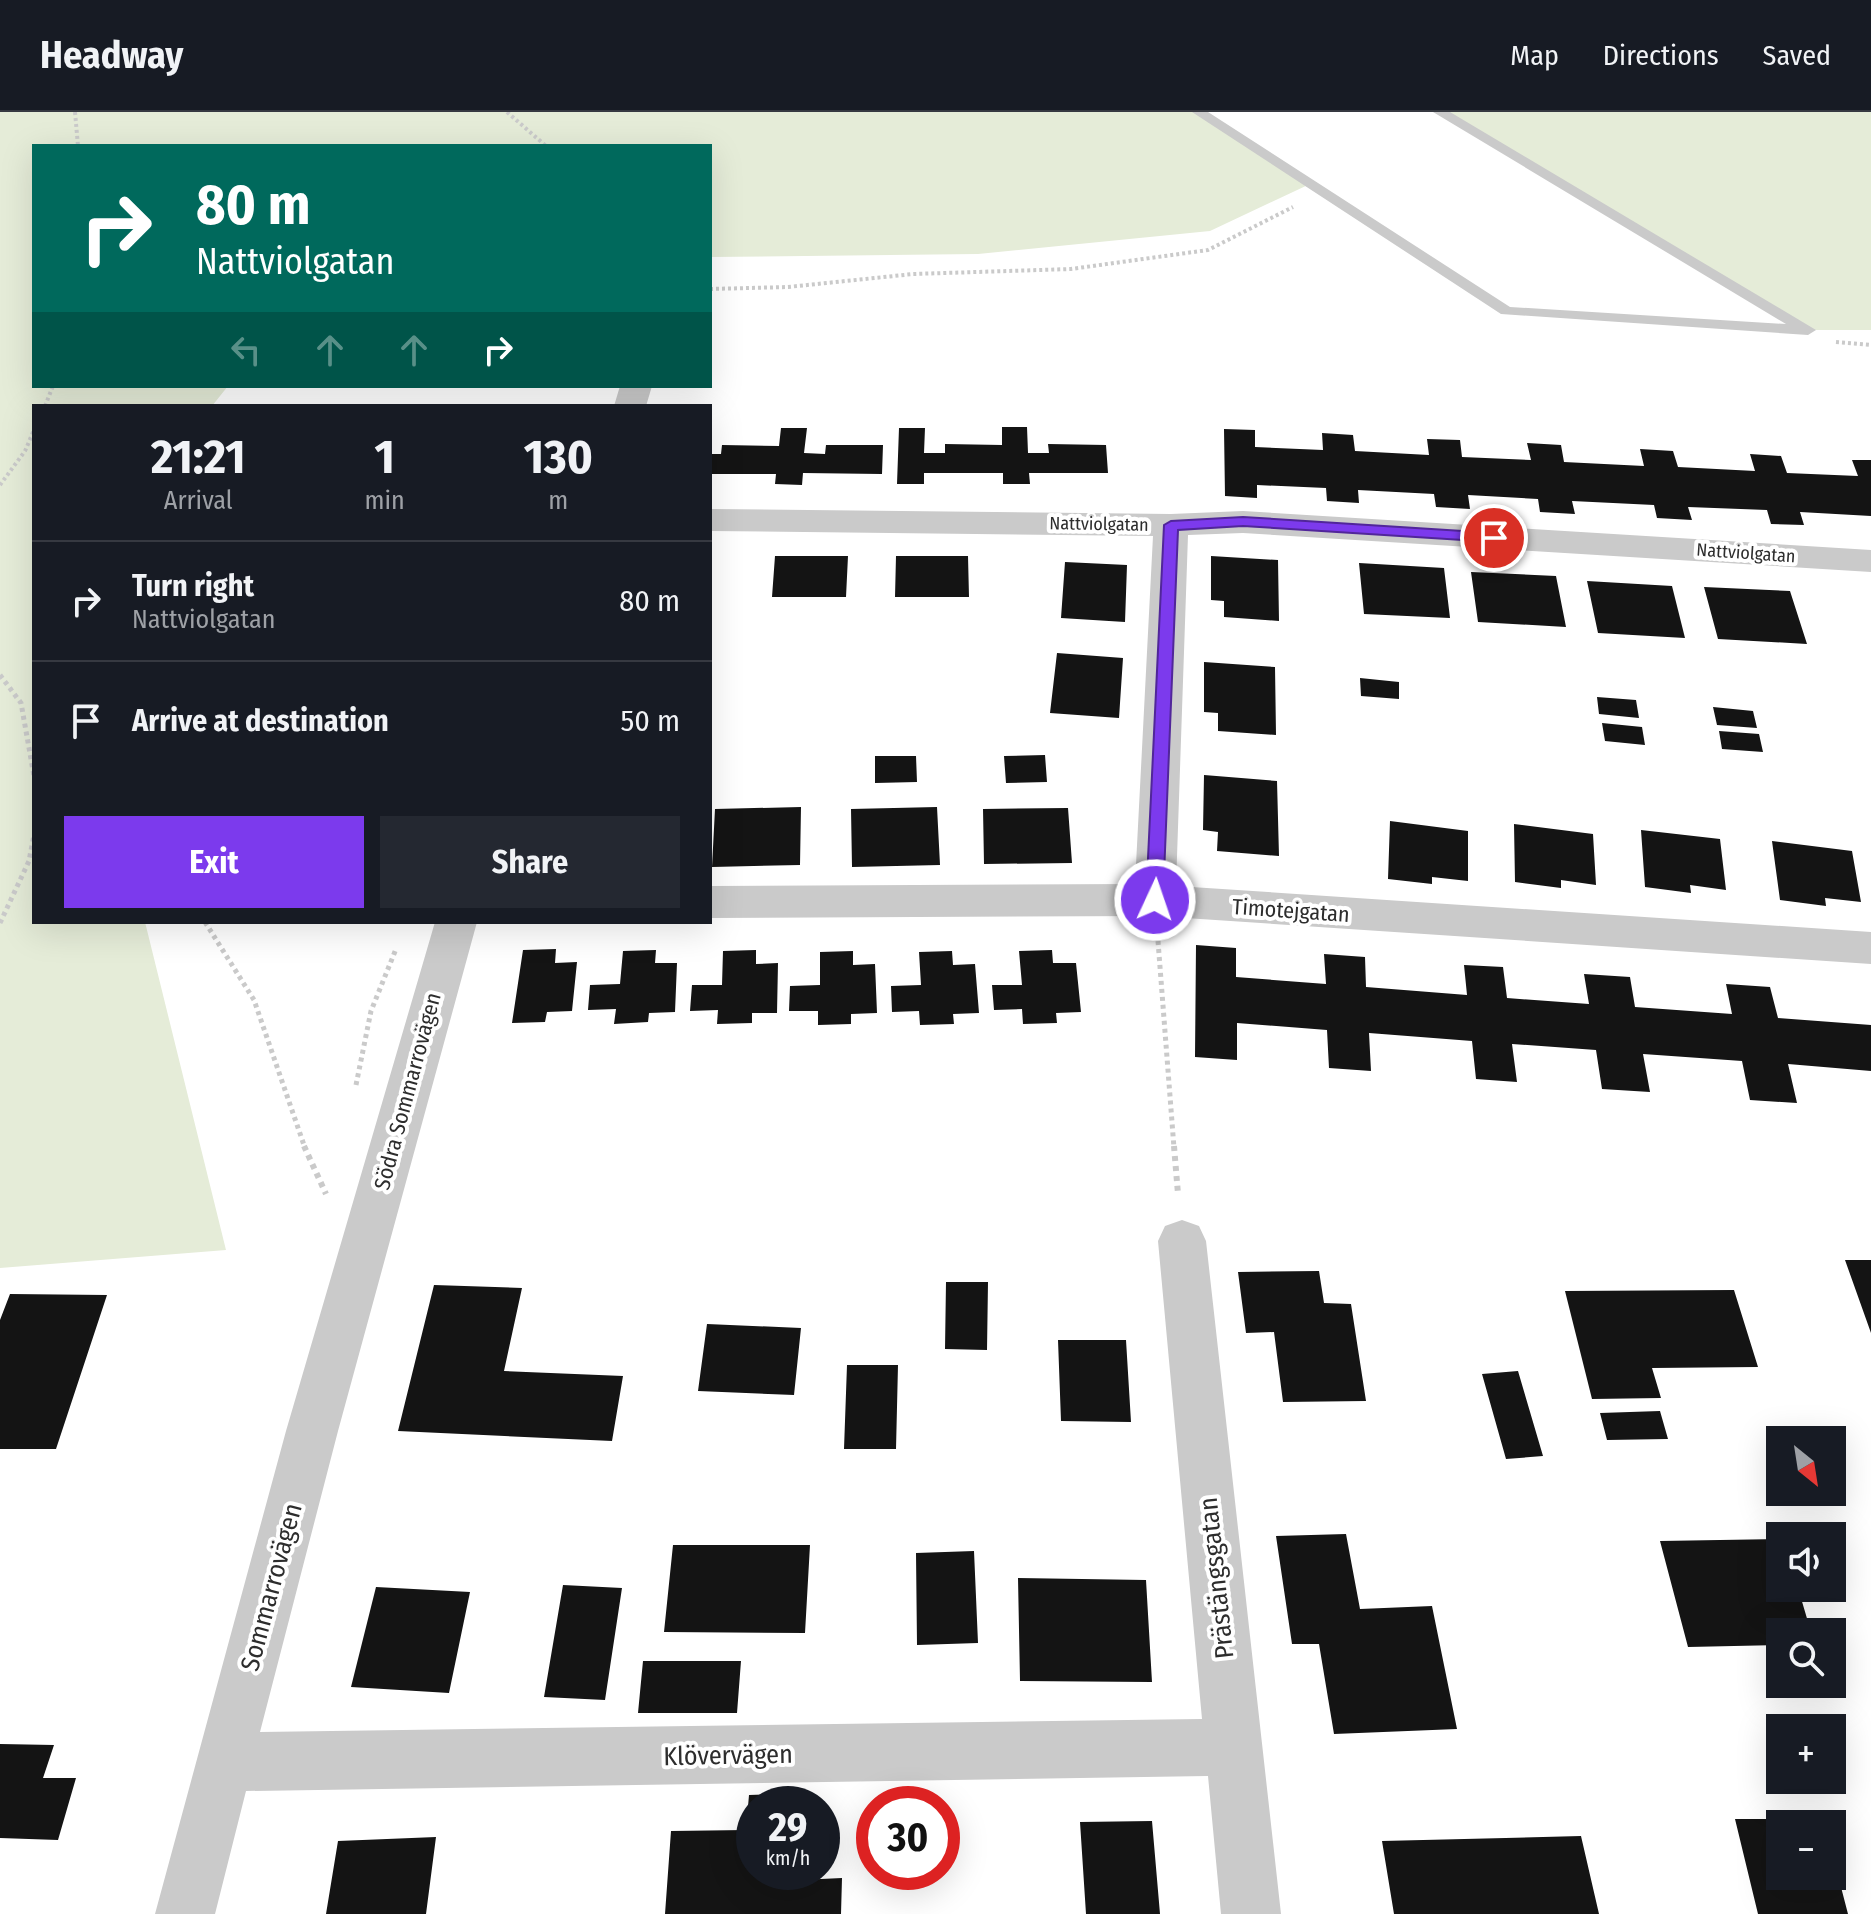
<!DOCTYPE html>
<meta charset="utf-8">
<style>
:root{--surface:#171b24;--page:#242831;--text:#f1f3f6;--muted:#9ea1a6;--line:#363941;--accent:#7c3aed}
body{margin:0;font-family:"Fira Sans Condensed",sans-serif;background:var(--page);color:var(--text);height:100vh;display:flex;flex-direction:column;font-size:30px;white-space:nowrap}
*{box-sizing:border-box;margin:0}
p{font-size:26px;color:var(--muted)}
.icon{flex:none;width:44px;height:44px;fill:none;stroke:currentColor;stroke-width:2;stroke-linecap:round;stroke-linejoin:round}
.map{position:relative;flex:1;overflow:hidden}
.details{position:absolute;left:32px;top:292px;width:680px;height:520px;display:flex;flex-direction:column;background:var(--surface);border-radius:0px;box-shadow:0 8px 32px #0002}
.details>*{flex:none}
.top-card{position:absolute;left:32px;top:32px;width:680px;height:244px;border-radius:0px;box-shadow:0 8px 32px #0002;background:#00695c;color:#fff;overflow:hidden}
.needle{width:52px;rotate:150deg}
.controls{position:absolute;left:1766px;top:1314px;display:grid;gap:16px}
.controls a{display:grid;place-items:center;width:80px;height:80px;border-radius:0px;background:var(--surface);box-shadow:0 8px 32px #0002;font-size:40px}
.speed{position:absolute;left:736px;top:1674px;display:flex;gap:16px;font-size:40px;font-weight:700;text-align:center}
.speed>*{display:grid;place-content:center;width:104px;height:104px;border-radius:50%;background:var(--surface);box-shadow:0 8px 32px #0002;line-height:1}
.speed small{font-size:20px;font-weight:400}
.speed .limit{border:12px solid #d22;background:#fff;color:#111}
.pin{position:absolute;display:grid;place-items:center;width:68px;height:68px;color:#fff;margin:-34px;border:4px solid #fff;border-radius:50%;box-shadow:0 2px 8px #0007}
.me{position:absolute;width:88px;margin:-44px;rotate:3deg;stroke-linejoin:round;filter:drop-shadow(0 0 6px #0008)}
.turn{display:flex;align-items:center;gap:28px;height:168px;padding:0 32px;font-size:36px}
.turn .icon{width:104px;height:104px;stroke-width:2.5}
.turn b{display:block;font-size:56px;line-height:68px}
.lanes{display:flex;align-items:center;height:76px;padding:0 32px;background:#0003;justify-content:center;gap:40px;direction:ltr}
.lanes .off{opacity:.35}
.eta{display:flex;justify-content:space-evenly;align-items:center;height:136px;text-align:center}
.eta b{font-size:48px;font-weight:700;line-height:56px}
.action{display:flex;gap:16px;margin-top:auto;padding:16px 32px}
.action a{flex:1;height:92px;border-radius:0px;background:var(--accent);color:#fff;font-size:32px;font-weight:700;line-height:92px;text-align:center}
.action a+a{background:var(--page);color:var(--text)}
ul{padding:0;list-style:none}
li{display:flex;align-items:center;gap:24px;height:120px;padding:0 32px;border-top:2px solid var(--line)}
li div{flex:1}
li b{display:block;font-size:30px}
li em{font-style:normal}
header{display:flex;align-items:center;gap:48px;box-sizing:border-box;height:112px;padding:0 40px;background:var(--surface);border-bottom:2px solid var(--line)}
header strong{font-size:38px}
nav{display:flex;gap:44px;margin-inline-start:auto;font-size:28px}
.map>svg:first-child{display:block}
</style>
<header>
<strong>Headway</strong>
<nav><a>Map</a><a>Directions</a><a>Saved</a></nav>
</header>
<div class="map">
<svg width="1871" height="1802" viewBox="0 0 1871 1802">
<rect width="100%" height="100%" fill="#fff"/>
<path fill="#e5ecd8" d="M 0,0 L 1199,0 L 1310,72 L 1210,119 L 978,142 L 710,145 L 710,34 L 34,34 L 34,274 L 228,274 L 212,294 L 34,294 L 34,810 L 145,810 L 226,1138 L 0,1156 Z
M 1440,0 L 1871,0 L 1871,218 L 1808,218 Z"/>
<path fill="#141414" d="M 1002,315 L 1027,315 L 1028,341 L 1049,341 L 1048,332 L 1106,333 L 1108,361 L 1029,361 L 1030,372 L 1003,372 L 1003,361 L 924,361 L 924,372 L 897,372 L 899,316 L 925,316 L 924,341 L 945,341 L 945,332 L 1002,333 Z
M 781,316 L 807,316 L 804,341 L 825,342 L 826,333 L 883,333 L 882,362 L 803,361 L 802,373 L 775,372 L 776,362 L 710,362 L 710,342 L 721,342 L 722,333 L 779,334 Z
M 1224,317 L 1255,318 L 1255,335 L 1323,338 L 1322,321 L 1353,323 L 1355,339 L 1429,343 L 1427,327 L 1460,328 L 1462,345 L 1531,348 L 1527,331 L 1561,333 L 1564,350 L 1644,354 L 1640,337 L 1673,339 L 1678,355 L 1755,359 L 1750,342 L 1781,344 L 1787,361 L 1858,364 L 1852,348 L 1871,348 L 1871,404 L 1800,400 L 1804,413 L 1771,412 L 1767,398 L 1688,395 L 1692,408 L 1657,406 L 1654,393 L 1572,389 L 1575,402 L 1540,400 L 1538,387 L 1468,383 L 1470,397 L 1436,395 L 1434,382 L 1358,378 L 1359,391 L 1327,389 L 1326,376 L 1257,373 L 1257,386 L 1225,384 Z
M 775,444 L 848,444 L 846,485 L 772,485 Z
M 896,444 L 968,444 L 969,485 L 895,485 Z
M 1211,444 L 1278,448 L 1279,509 L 1224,505 L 1224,489 L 1211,488 Z
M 1065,450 L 1127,453 L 1125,510 L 1061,506 Z
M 1359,451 L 1444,456 L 1450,506 L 1364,502 Z
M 1471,460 L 1556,464 L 1566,515 L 1478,510 Z
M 1587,469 L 1672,474 L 1685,526 L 1598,521 Z
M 1704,475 L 1790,479 L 1807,532 L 1718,527 Z
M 1057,541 L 1123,546 L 1119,606 L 1050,601 Z
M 1204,550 L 1275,555 L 1276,623 L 1218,619 L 1218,601 L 1204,600 Z
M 1360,566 L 1399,570 L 1399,587 L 1361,584 Z
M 1597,585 L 1636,588 L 1639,606 L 1599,602 Z
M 1713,595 L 1753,599 L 1757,616 L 1717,613 Z
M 1602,611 L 1642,615 L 1645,633 L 1605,629 Z
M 1719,619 L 1759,622 L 1763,640 L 1722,637 Z
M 1045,643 L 1047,670 L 1006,671 L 1004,644 Z
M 875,644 L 916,644 L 917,670 L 875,671 Z
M 1204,663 L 1277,669 L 1279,744 L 1217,739 L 1218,720 L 1203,718 Z
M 801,695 L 800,753 L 712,755 L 715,697 Z
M 937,695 L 940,753 L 852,755 L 851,697 Z
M 1068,696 L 1072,751 L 984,752 L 983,697 Z
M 1390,709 L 1468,719 L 1468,769 L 1432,765 L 1432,772 L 1388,767 Z
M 1514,712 L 1593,722 L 1596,773 L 1561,768 L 1561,776 L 1515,770 Z
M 1641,718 L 1720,727 L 1726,778 L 1690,773 L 1691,781 L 1645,775 Z
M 1772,729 L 1852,739 L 1861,790 L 1825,786 L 1826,794 L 1780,788 Z
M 1196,833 L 1236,836 L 1236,865 L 1326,872 L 1324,842 L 1365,845 L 1366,875 L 1467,883 L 1464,853 L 1503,855 L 1507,886 L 1589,892 L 1584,862 L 1630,865 L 1635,895 L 1732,902 L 1726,872 L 1770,875 L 1778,906 L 1871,913 L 1871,959 L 1788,952 L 1797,991 L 1750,988 L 1742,949 L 1643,942 L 1650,980 L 1602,977 L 1596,938 L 1512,932 L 1517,970 L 1476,967 L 1472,929 L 1369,921 L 1371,959 L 1329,956 L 1327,918 L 1237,911 L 1237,948 L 1195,945 Z
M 556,837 L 555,851 L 577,850 L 572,899 L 547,900 L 545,910 L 512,911 L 523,838 Z
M 656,838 L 655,851 L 677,851 L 675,900 L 649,901 L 648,910 L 614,912 L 616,897 L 588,898 L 590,873 L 620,872 L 623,839 Z
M 756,838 L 756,852 L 778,851 L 777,901 L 752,901 L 752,911 L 717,912 L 718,898 L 690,899 L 692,873 L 722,873 L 723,839 Z
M 1052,838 L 1053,851 L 1076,851 L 1081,900 L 1056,901 L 1057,911 L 1023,912 L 1022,897 L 994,898 L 992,873 L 1022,873 L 1019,839 Z
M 853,839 L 853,853 L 875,852 L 877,901 L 851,902 L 851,912 L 818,913 L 818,899 L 789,899 L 790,874 L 820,873 L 820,840 Z
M 952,839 L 953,853 L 975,852 L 979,901 L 953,902 L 954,912 L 920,913 L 919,899 L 892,900 L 891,874 L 921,873 L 919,840 Z
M 1845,1148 L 1871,1148 L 1871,1221 Z
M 1319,1159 L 1324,1191 L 1351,1192 L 1366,1289 L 1283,1290 L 1274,1220 L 1246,1221 L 1238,1160 Z
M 946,1170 L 988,1170 L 987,1238 L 945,1237 Z
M 434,1173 L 522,1176 L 504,1259 L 623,1264 L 612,1329 L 398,1319 Z
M 1734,1178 L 1758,1255 L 1652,1256 L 1661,1286 L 1592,1287 L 1565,1179 Z
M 10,1182 L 107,1183 L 56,1337 L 0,1337 L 0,1208 Z
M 707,1212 L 801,1216 L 794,1283 L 698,1279 Z
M 1058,1228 L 1126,1228 L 1131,1310 L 1061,1309 Z
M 847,1253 L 898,1253 L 896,1337 L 844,1337 Z
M 1518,1259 L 1543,1344 L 1506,1347 L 1482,1262 Z
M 1660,1299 L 1668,1327 L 1607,1328 L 1600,1301 Z
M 1346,1422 L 1360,1497 L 1432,1494 L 1457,1617 L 1334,1622 L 1319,1532 L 1292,1532 L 1276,1424 Z
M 1780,1427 L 1780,1476 L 1798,1476 L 1811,1520 L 1780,1520 L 1780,1533 L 1688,1535 L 1660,1429 Z
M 673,1433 L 810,1433 L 805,1521 L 664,1520 Z
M 974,1439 L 978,1531 L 917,1533 L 916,1441 Z
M 1018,1466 L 1146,1468 L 1152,1570 L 1020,1569 Z
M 563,1473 L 622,1476 L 605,1588 L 544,1585 Z
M 376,1475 L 470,1480 L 449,1581 L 351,1575 Z
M 643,1549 L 741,1549 L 737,1601 L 638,1601 Z
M 0,1632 L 54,1633 L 43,1666 L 76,1666 L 58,1728 L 0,1726 Z
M 803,1681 L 803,1692 L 754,1692 L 754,1760 L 801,1760 L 800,1768 L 842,1766 L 841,1802 L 665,1802 L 671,1719 L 746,1718 L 749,1683 Z
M 1735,1707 L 1774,1707 L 1780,1732 L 1780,1764 L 1832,1764 L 1832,1752 L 1835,1752 L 1848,1802 L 1758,1802 Z
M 1152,1709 L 1160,1802 L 1086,1802 L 1080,1710 Z
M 1581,1724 L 1599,1802 L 1394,1802 L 1382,1729 Z
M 436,1725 L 426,1802 L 326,1802 L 338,1729 Z"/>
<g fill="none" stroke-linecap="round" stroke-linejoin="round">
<path stroke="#cacaca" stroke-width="4" stroke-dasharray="3 3" stroke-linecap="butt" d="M 75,0 L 78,34
M 507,0 L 546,34
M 710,177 L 788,175 L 913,162 L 1071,157 L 1208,138 L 1293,95
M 1836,230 L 1871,233
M 45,294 L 53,274
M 0,373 L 25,339 L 34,318"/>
<path stroke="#cacaca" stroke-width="5" stroke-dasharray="4 4" stroke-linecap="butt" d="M 0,563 L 21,591 L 34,664
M 205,810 L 254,888 L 305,1036
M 0,811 L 29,749 L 34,723
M 1158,829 L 1174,1036
M 356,973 L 371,899 L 396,837"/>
<path stroke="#cacaca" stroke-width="6" stroke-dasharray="5 5" stroke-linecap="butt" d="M 304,1034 L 326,1082
M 1174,1034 L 1178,1082"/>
<path fill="#cacaca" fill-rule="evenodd" d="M 1192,0 L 1208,0 L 1510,195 L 1786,212 L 1433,0 L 1450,0 L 1816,218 L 1808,223 L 1501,202 Z"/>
<path fill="#cacaca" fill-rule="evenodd" d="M 620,274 L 652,274 L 646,294 L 614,294 Z
M 710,397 L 1171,402 L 1243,399 L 1871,438 L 1871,460 L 1243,421 L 1188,423 L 1176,774 L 1871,820 L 1871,852 L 1155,804 L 710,806 L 710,774 L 1135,772 L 1153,424 L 710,419 Z
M 435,810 L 477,810 L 338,1319 L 260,1620 L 1202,1607 L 1158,1129 L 1165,1114 L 1182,1108 L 1199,1114 L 1206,1129 L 1281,1802 L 1221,1802 L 1208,1664 L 246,1679 L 215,1802 L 155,1802 L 286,1319 Z"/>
</g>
<path fill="#7c3aed" stroke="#51269a" stroke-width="2" d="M 1243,405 L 1494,421 L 1502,426 L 1494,430 L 1243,414 L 1178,418 L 1163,788 L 1155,795 L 1146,788 L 1164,413 L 1171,409 Z"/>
<g text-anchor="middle" stroke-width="8" stroke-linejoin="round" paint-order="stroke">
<g font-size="18" fill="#2d2d2d" stroke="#fff">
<text transform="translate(1099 412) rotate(1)" y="6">Nattviolgatan</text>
<text transform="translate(1746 441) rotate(4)" y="6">Nattviolgatan</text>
</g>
<g font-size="22" fill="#2d2d2d" stroke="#fff">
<text transform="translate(1291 798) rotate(4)" y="8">Timotejgatan</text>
<text transform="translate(407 979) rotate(-75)" y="8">Södra Sommarrovägen</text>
</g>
<g font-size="26" fill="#2d2d2d" stroke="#fff">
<text transform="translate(1216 1466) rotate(-96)" y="9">Prästängsgatan</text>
<text transform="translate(271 1475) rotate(-75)" y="9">Sommarrovägen</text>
<text transform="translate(728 1643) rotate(-1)" y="9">Klövervägen</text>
</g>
</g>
</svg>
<div class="controls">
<a><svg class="needle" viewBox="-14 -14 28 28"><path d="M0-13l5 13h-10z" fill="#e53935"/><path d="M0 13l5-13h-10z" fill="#9ea1a6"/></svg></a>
<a><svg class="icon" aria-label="sound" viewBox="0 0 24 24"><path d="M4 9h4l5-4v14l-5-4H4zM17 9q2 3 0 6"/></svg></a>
<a><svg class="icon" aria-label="search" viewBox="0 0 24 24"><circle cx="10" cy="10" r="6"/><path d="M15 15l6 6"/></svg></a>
<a>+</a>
<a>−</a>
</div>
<div class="speed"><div>29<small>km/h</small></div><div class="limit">30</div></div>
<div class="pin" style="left:1494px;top:426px;background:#d93025"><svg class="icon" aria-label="arrive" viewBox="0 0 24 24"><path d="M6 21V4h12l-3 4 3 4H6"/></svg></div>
<svg class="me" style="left:1155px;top:788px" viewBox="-20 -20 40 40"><circle r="17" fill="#7c3aed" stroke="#fff" stroke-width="3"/><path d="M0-11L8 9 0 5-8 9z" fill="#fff"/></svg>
<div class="top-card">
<div class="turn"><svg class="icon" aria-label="right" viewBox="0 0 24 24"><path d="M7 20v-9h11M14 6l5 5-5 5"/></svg><div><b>80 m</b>Nattviolgatan</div></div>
<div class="lanes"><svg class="icon off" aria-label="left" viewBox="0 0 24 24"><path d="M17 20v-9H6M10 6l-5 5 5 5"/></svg><svg class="icon off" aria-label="ahead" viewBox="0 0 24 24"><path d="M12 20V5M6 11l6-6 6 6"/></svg><svg class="icon off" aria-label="ahead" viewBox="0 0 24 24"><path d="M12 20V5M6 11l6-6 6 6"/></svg><svg class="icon" aria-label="right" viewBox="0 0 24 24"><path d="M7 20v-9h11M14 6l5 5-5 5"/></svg></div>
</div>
<section class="details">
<div class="eta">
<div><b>21:21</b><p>Arrival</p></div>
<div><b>1</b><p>min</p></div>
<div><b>130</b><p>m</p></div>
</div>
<ul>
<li><svg class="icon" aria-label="right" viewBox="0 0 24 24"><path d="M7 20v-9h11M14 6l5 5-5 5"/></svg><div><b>Turn right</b><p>Nattviolgatan</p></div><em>80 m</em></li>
<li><svg class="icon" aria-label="arrive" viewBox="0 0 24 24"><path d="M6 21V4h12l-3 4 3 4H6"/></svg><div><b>Arrive at destination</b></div><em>50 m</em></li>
</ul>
<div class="action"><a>Exit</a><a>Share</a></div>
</section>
</div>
